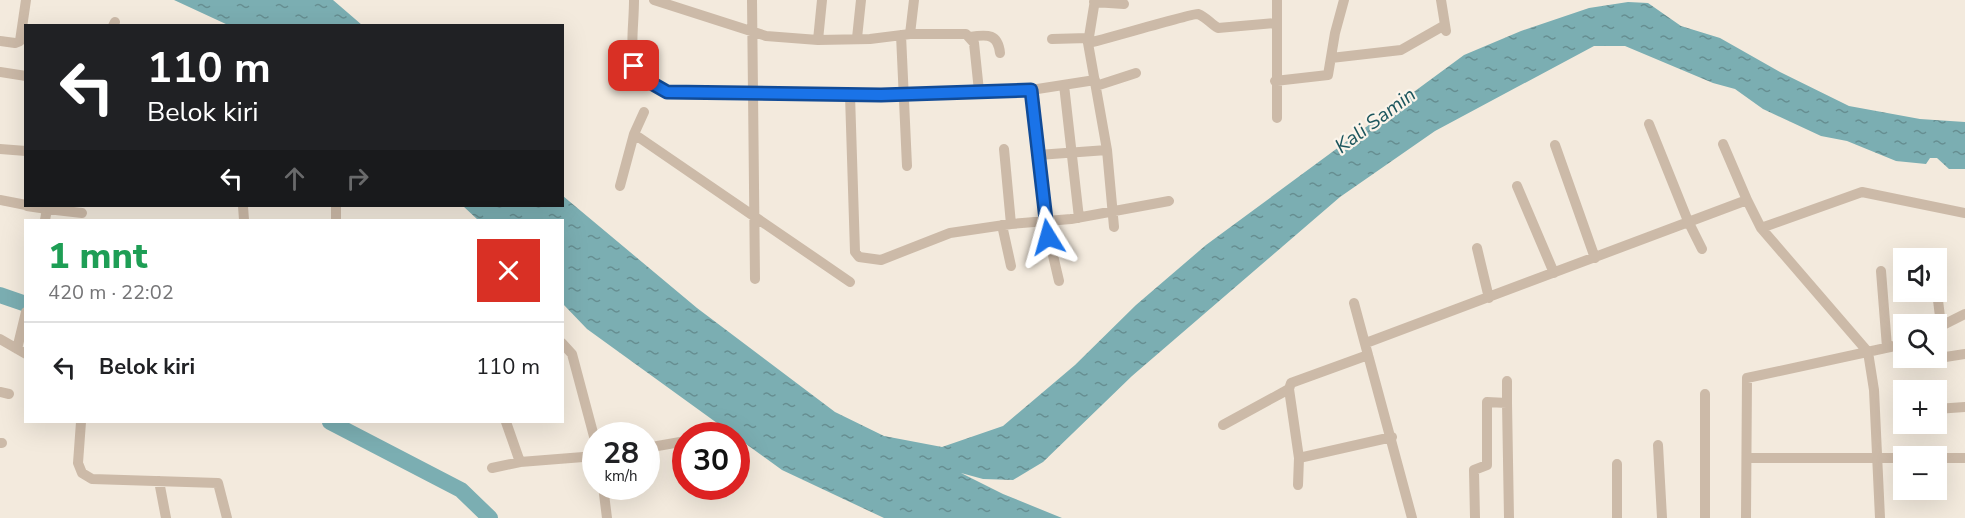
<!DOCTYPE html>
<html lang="id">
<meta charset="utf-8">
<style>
:root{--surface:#fff;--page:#f2f2f2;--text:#202124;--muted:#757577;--line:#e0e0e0}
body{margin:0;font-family:"Nunito Sans",sans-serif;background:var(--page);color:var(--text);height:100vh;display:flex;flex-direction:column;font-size:22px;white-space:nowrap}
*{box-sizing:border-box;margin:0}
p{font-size:20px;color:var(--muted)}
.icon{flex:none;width:33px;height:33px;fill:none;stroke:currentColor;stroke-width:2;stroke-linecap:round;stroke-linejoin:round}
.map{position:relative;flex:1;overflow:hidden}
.side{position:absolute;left:24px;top:219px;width:540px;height:204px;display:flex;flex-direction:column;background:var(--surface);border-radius:0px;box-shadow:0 6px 24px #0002}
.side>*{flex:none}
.hud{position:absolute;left:24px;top:24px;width:540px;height:183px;border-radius:0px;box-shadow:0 6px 24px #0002;background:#202124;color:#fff;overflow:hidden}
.controls{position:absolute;left:1893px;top:248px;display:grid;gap:12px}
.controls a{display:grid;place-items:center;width:54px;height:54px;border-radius:0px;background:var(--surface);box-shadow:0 6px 24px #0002;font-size:30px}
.speed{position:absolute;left:582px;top:422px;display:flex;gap:12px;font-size:30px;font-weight:700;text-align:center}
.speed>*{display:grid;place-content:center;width:78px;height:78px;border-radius:50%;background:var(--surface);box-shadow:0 6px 24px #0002;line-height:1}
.speed small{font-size:15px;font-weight:400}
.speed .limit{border:9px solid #d22;background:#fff;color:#111}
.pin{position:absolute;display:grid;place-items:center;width:51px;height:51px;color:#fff;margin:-26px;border-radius:12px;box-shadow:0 3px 9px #0006}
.me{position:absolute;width:66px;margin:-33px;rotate:352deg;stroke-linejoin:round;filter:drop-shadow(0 0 4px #0008)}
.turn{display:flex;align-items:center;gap:21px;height:126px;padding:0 24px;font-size:27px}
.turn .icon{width:78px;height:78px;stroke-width:2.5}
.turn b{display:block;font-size:42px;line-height:51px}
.lanes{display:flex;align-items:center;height:57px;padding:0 24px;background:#0003;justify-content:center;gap:30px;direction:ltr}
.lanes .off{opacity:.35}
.round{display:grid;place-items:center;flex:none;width:63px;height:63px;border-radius:0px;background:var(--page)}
.overview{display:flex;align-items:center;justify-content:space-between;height:102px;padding:0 24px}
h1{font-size:36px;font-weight:800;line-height:45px;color:#1e9e55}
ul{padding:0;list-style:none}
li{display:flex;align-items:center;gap:18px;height:90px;padding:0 24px;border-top:2px solid var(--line)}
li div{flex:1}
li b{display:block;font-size:22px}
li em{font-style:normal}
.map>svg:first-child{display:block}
</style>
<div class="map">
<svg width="1965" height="518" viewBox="0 0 1965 518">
<defs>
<pattern id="water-ripples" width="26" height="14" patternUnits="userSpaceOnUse" patternTransform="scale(1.5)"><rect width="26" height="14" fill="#7baeb2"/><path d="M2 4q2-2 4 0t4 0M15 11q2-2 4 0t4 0" fill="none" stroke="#668e91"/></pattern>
</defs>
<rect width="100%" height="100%" fill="#f3eadd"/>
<path fill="url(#water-ripples)" d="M 174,0 L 333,0 L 362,25 L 228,25 Z
M 1628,2 L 1648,3 L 1681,26 L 1720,38 L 1780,72 L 1849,106 L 1920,119 L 1965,122 L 1965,169 L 1949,169 L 1937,158 L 1930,158 L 1926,164 L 1896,161 L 1847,141 L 1821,136 L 1763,109 L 1735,89 L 1713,83 L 1625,46 L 1594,46 L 1435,131 L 1340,197 L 1132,376 L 1043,462 L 1013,480 L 983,479 L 961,473 L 1003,494 L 1062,518 L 884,518 L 782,470 L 587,329 L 563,304 L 562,220 L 478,220 L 463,206 L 562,206 L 563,196 L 697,308 L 835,412 L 884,436 L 942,447 L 1003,426 L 1075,365 L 1136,305 L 1206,245 L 1464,55 L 1521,31 L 1589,8 Z"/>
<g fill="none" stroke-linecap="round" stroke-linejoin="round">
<path stroke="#7baeb2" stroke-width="16" d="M 0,295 L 26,304
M 330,422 L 461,490 L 490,518"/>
<path stroke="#ccbaa8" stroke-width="10" d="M 634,0 C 634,41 622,71 664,91 L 881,95 L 979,91
M 654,0 L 766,36 L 818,40 L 870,39 L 910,34 L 966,34 L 974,43 L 979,91 L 1031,90 L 1095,80
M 752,0 L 755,279
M 1095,0 L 1088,43 L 1107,150 L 1114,227
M 1277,0 L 1277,118
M 1441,0 L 1446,31
M 1094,2 L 1124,4
M 113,26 L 115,22
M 910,34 L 914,0
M 901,35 L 907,166
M 970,37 C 988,34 998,34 1000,53
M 857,38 L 861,0
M 1052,39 L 1088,38
M 818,40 L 822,0
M 0,41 L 15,43 L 20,41 L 26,0
M 1088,43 C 1103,40 1193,13 1198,14 C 1206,17 1211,24 1218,28 L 1275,23
M 1331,58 L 1401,50 L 1445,25
M 0,72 L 26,76
M 1275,81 L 1328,75 L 1335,33 L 1344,0
M 1064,85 L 1079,218
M 1096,86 L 1136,73
M 1031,90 L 1038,155 L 1107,150
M 850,95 L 855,252 L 859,257 L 881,260 L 950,233 L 1011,224 L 1071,219 L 1169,201
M 644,112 L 634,134 L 850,282
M 1649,124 L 1688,221 L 1702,249
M 1723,144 L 1747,200
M 1555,145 L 1595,258
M 0,149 L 26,151
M 1004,149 L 1011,224
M 1038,155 L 1045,221 L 1059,281
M 620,186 L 634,134
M 1517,186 L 1554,273
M 0,200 L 26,205
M 27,206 L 47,209 L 45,220
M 243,206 L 244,220
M 336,206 L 336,220
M 47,209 L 82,213
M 1002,225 L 1011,266
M 1761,228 L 1862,192 L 1965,213
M 1477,248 L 1489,298
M 1881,271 L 1887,347
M 1937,292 L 1941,325
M 1354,303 L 1412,518
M 1937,328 L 1965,314
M 0,339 L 26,354
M 562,343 L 572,354 L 596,444
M 1366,343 L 1747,200 L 1761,228 L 1868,352 L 1874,390 L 1880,518
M 17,349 L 26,312
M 1939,358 L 1965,354
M 1507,381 L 1507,403
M 0,392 L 9,394
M 1705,394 L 1705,518
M 1936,409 L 1965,407
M 81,422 L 78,463 L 82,473 L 92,479 L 218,483 L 227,518
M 506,422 L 520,462 L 596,456
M 1223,425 L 1289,389
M 0,443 L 2,443
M 1658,445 L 1662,518
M 646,448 L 686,441
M 1299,458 L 1392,437
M 1748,458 L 1904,458
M 1936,458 L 1965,458
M 1617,464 L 1617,518
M 492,468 L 520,462
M 159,481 L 166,518
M 1298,485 L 1299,458 L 1289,389 L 1291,383 L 1368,355
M 603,486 L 607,518
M 1475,518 L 1474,470 L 1487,465 L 1487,402 L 1507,403 L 1509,518
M 1746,518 L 1747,378 L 1904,344"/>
</g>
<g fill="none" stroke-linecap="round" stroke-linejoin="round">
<defs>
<path id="route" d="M 634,66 L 646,80 L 667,92 L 881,95 L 1031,90 L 1048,237"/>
</defs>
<use href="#route" stroke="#114b97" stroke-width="15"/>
<use href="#route" stroke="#1a73e8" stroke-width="10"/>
</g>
<g text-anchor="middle" stroke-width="4.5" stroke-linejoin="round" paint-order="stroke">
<g font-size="20" font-style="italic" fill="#1c565d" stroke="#fbf4ea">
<text transform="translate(1375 120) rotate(-37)" y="7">Kali Samin</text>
</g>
</g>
</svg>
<div class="controls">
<a><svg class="icon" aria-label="sound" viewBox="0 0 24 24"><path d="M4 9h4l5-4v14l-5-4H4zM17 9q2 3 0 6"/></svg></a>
<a><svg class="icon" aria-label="search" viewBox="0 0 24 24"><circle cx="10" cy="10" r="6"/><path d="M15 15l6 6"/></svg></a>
<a>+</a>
<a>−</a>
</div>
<div class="speed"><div>28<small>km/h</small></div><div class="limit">30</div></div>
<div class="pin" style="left:634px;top:66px;background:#d93025"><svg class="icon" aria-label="arrive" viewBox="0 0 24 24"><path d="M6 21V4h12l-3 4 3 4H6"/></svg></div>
<svg class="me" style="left:1048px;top:237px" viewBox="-20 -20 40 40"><path d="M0-17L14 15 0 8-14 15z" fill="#1a73e8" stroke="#fff" stroke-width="4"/></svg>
<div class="hud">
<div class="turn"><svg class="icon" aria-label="left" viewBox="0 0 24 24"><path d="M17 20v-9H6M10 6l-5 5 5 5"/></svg><div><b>110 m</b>Belok kiri</div></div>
<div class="lanes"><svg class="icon" aria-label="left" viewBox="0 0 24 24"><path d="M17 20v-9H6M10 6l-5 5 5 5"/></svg><svg class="icon off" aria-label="ahead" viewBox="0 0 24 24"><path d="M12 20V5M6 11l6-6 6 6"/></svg><svg class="icon off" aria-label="right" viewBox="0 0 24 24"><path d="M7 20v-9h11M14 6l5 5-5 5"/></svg></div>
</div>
<section class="side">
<div class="overview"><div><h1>1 mnt</h1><p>420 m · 22:02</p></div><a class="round" style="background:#d93025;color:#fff"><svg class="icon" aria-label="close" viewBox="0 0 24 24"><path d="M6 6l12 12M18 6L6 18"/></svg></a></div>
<ul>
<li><svg class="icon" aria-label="left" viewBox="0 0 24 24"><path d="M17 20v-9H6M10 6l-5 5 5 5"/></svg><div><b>Belok kiri</b></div><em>110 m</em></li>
</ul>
</section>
</div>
